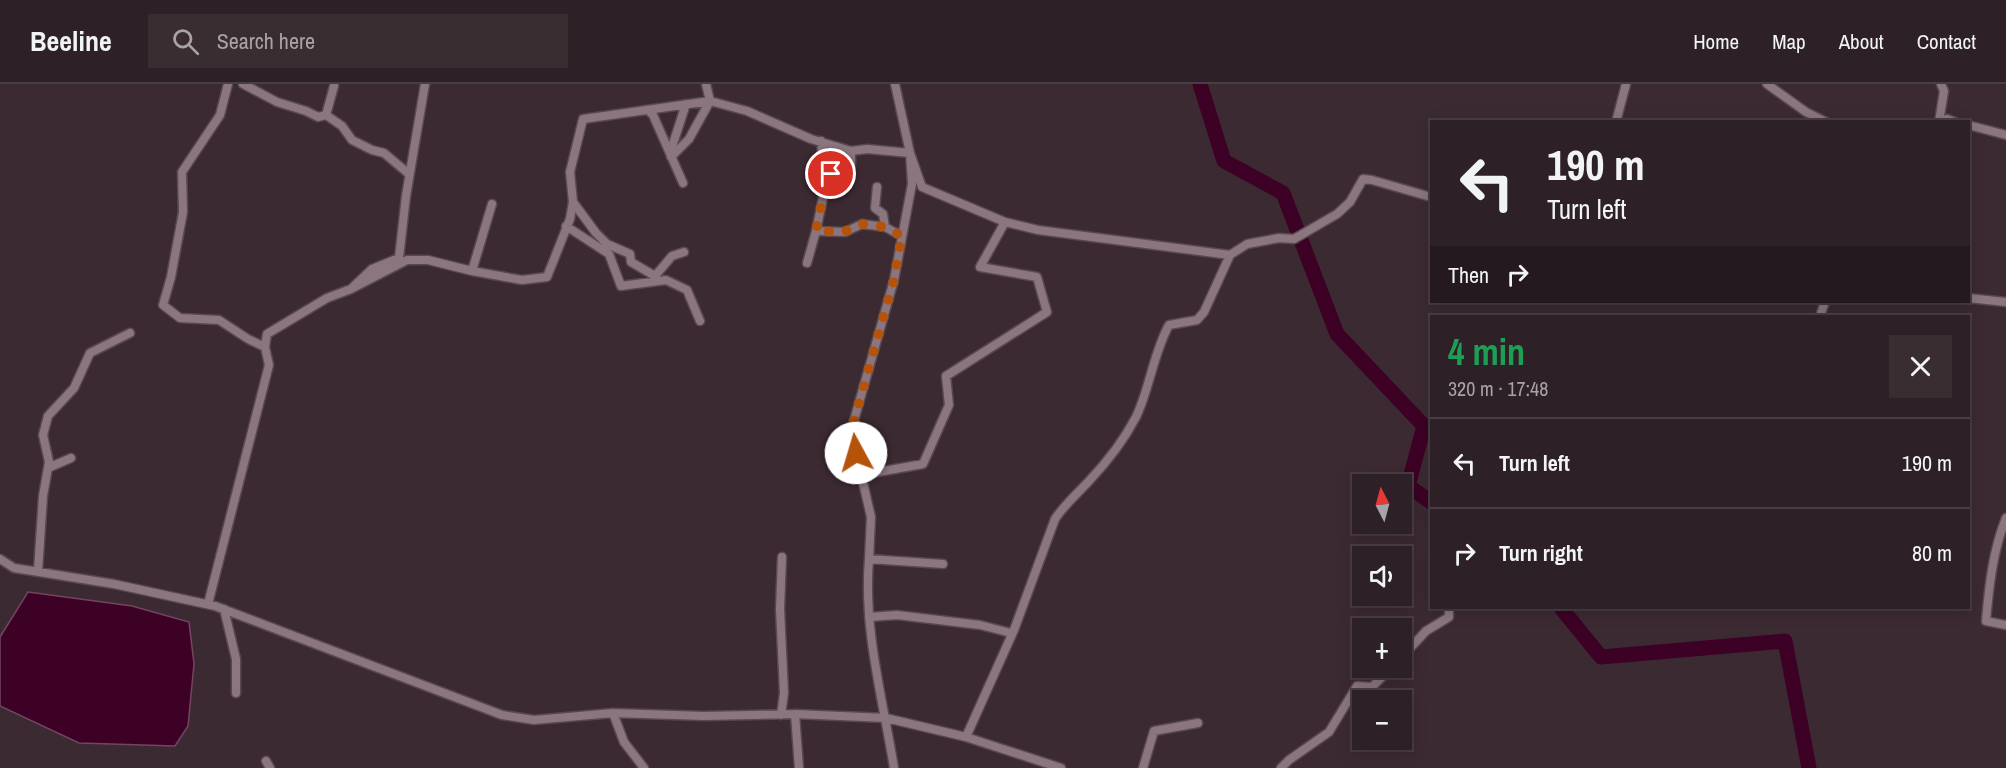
<!DOCTYPE html>
<meta charset="utf-8">
<style>
:root{--surface:#2d2026;--page:#392d32;--text:#f1f3f6;--muted:#a7a3a7;--line:#483e43}
body{margin:0;font-family:"Archivo Narrow",sans-serif;background:var(--page);color:var(--text);height:100vh;display:flex;flex-direction:column;font-size:22px;white-space:nowrap}
*{box-sizing:border-box;margin:0}
p{font-size:20px;color:var(--muted)}
.icon{flex:none;width:33px;height:33px;fill:none;stroke:currentColor;stroke-width:2;stroke-linecap:round;stroke-linejoin:round}
.map{position:relative;flex:1;overflow:hidden}
.drawer{position:absolute;left:1430px;top:231px;width:540px;height:294px;display:flex;flex-direction:column;background:var(--surface);border-radius:0px;box-shadow:0 3px 15px #0003,0 0 0 2px var(--line)}
.drawer>*{flex:none}
.hud{position:absolute;left:1430px;top:36px;width:540px;height:183px;border-radius:0px;box-shadow:0 3px 15px #0003,0 0 0 2px var(--line);background:#2d2026;color:var(--text);overflow:hidden}
.needle{width:39px;rotate:354deg}
.controls{position:absolute;left:1352px;top:390px;display:grid;gap:12px}
.controls a{display:grid;place-items:center;width:60px;height:60px;border-radius:0px;background:var(--surface);box-shadow:0 3px 15px #0003,0 0 0 2px var(--line);font-size:30px}
.pin{position:absolute;display:grid;place-items:center;width:51px;height:51px;color:#fff;margin:-26px;border:3px solid #fff;border-radius:50%;box-shadow:0 2px 6px #0007}
.me{position:absolute;width:66px;margin:-33px;rotate:354deg;stroke-linejoin:round;filter:drop-shadow(0 0 4px #0008)}
.turn{display:flex;align-items:center;gap:21px;height:126px;padding:0 18px;font-size:27px}
.turn .icon{width:78px;height:78px;stroke-width:2.5}
.turn b{display:block;font-size:42px;line-height:51px}
.then{display:flex;align-items:center;height:57px;padding:0 18px;background:#0003;gap:12px;font-size:22px}
.round{display:grid;place-items:center;flex:none;width:63px;height:63px;border-radius:0px;background:var(--page)}
.head{display:flex;align-items:center;justify-content:space-between;height:102px;padding:0 18px}
h1{font-size:36px;font-weight:700;line-height:45px;color:#1e9e55}
ul{padding:0;list-style:none}
li{display:flex;align-items:center;gap:18px;height:90px;padding:0 18px;border-top:2px solid var(--line)}
li div{flex:1}
li b{display:block;font-size:22px}
li em{font-style:normal}
header{display:flex;align-items:center;gap:36px;box-sizing:border-box;height:84px;padding:0 30px;background:var(--surface);border-bottom:2px solid var(--line)}
header strong{font-size:28px}
nav{display:flex;gap:33px;margin-inline-start:auto;font-size:21px}
.search{width:420px;height:54px;background:var(--page);display:flex;align-items:center;gap:15px;box-sizing:border-box;padding:0 21px;border-radius:0px;color:var(--muted);font-size:22px}
.map>svg:first-child{display:block}
</style>
<header>
<strong>Beeline</strong>
<div class="search"><svg class="icon" aria-label="search" viewBox="0 0 24 24"><circle cx="10" cy="10" r="6"/><path d="M15 15l6 6"/></svg>Search here</div>
<nav><a>Home</a><a>Map</a><a>About</a><a>Contact</a></nav>
</header>
<div class="map">
<svg width="2006" height="684" viewBox="0 0 2006 684">
<rect width="100%" height="100%" fill="#3c2a32"/>
<path fill="#3d0125" stroke="#734560" stroke-width="1.5" d="M 28,508 L 132,522 L 189,538 L 194,580 L 188,642 L 175,662 L 79,659 L 0,622 L 0,553 Z"/>
<g fill="none" stroke-linecap="round" stroke-linejoin="round">
<path stroke="#3d0125" stroke-width="15" d="M 1200,0 L 1224,77 L 1283,109 L 1337,250 L 1424,342 L 1408,402 L 1431,418
M 1561,524 L 1601,573 L 1785,557 L 1809,684"/>
<defs>
<path id="minor" d="M 243,0 L 277,18 L 306,27 L 318,33 L 326,31 L 342,42 L 352,56 L 372,66 L 384,69 L 409,90
M 1767,0 L 1806,28 L 1826,38
M 648,26 L 653,31 L 683,99
M 326,31 L 334,2
M 1616,38 L 1626,0
M 1939,38 L 1944,7 L 1941,0
M 1940,38 L 1947,35 L 1955,38
M 1968,41 L 2006,51
M 851,67 L 851,81
M 670,69 L 686,20
M 671,73 L 689,55 L 710,17 L 706,0
M 877,103 L 875,124 L 883,130 L 885,143 L 898,150 L 902,150
M 573,118 L 596,149 L 607,160 L 630,170 L 631,178 L 655,192 L 672,172 L 684,168
M 566,142 L 609,170 L 621,202 L 666,196 L 687,206 L 700,237
M 816,147 L 825,104 L 831,90 L 823,78 L 821,57
M 807,179 L 816,147 L 845,148 L 862,140 L 885,143
M 472,187 L 492,120
M 351,205 L 407,176 L 428,176 L 472,187 L 522,196 L 547,193 L 570,135 L 573,118 L 570,88 L 583,35 L 710,17 L 747,27 L 811,55 L 851,67 L 867,65 L 910,69 L 922,103 L 1005,138 L 1038,146 L 1230,171
M 1968,214 L 2006,218
M 1820,232 L 1825,218
M 265,263 L 267,250 L 327,214 L 351,205 L 372,185 L 399,174 L 406,112 L 425,0
M 48,384 L 71,374
M 861,391 L 923,380 L 949,321 L 946,292 L 1047,228 L 1037,193 L 980,183 L 1005,138
M 2006,434 C 1993,466 1989,502 1986,537 L 2006,541
M 0,475 L 14,484 L 114,500 L 215,522 L 502,631 L 534,636 L 613,629 L 704,632 L 795,630 L 886,634 L 966,653 L 1014,546 L 1055,435 C 1065,420 1077,410 1089,397 C 1107,378 1124,356 1136,333 C 1150,304 1153,270 1169,241 L 1197,236 L 1204,228 L 1230,171 L 1247,160 L 1279,154 L 1294,155 L 1337,130 L 1350,118 L 1363,95 L 1372,96 L 1431,113
M 869,475 L 871,433 L 851,347 L 894,196 L 912,100 L 910,69 L 895,0
M 38,487 L 43,412 L 49,378 L 43,351 L 48,332 L 74,304 L 90,269 L 130,249
M 208,520 L 269,281 L 265,263 L 248,255 L 219,236 L 180,234 L 163,221 L 171,193 L 183,128 L 182,88 L 220,31 L 228,0
M 224,525 L 236,575 L 236,609
M 869,533 L 897,531 L 980,541 L 1011,549
M 1401,574 L 1426,547 L 1449,533 L 1449,524
M 613,629 L 624,658 L 644,684
M 795,630 L 799,684
M 781,631 L 784,609 L 780,525 L 782,473
M 966,653 L 1061,684
M 266,677 L 270,684
M 894,684 C 883,616 863,545 869,475 L 943,480
M 1143,684 L 1154,647 L 1198,639
M 1281,684 L 1289,676 L 1329,648 L 1357,602 L 1372,603 L 1391,584"/>
</defs>
<use href="#minor" stroke="#584950" stroke-width="11"/>
<use href="#minor" stroke="#8b767f" stroke-width="8"/>
</g>
<g fill="none" stroke-linecap="round" stroke-linejoin="round">
<path stroke="#b45309" stroke-width="10" stroke-dasharray="0 18" d="M 831,90 L 825,104 L 816,147 L 844,148 L 862,140 L 885,143 L 898,150 L 902,150 L 894,196 L 851,347 L 856,369"/>
</g>
</svg>
<div class="controls">
<a><svg class="needle" viewBox="-14 -14 28 28"><path d="M0-13l5 13h-10z" fill="#e53935"/><path d="M0 13l5-13h-10z" fill="#a7a3a7"/></svg></a>
<a><svg class="icon" aria-label="sound" viewBox="0 0 24 24"><path d="M4 9h4l5-4v14l-5-4H4zM17 9q2 3 0 6"/></svg></a>
<a>+</a>
<a>−</a>
</div>
<div class="pin" style="left:831px;top:90px;background:#d93025"><svg class="icon" aria-label="arrive" viewBox="0 0 24 24"><path d="M6 21V4h12l-3 4 3 4H6"/></svg></div>
<svg class="me" style="left:856px;top:369px" viewBox="-20 -20 40 40"><circle r="19" fill="#fff"/><path d="M0-13L10 11 0 6-10 11z" fill="#b45309"/></svg>
<div class="hud">
<div class="turn"><svg class="icon" aria-label="left" viewBox="0 0 24 24"><path d="M17 20v-9H6M10 6l-5 5 5 5"/></svg><div><b>190 m</b>Turn left</div></div>
<div class="then">Then<svg class="icon" aria-label="right" viewBox="0 0 24 24"><path d="M7 20v-9h11M14 6l5 5-5 5"/></svg></div>
</div>
<section class="drawer">
<div class="head"><div><h1>4 min</h1><p>320 m · 17:48</p></div><a class="round"><svg class="icon" aria-label="close" viewBox="0 0 24 24"><path d="M6 6l12 12M18 6L6 18"/></svg></a></div>
<ul>
<li><svg class="icon" aria-label="left" viewBox="0 0 24 24"><path d="M17 20v-9H6M10 6l-5 5 5 5"/></svg><div><b>Turn left</b></div><em>190 m</em></li>
<li><svg class="icon" aria-label="right" viewBox="0 0 24 24"><path d="M7 20v-9h11M14 6l5 5-5 5"/></svg><div><b>Turn right</b></div><em>80 m</em></li>
</ul>
</section>
</div>
